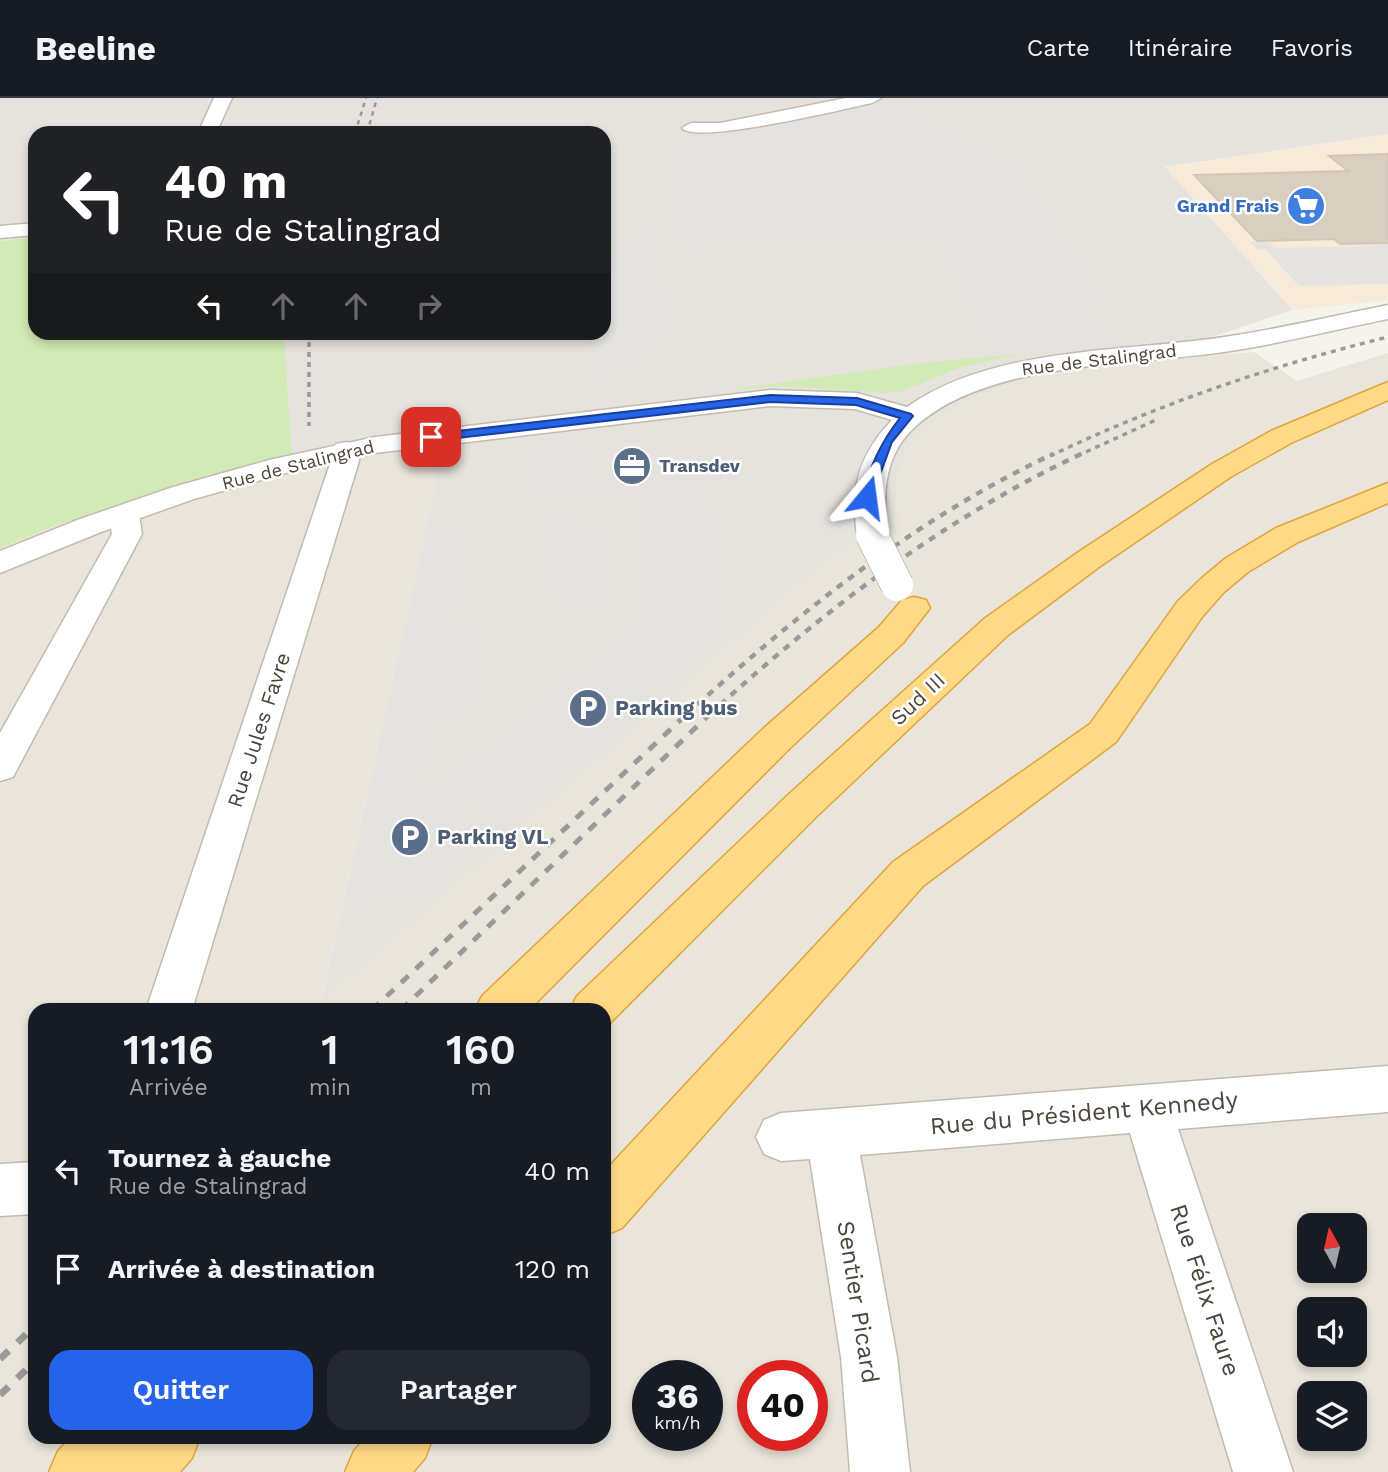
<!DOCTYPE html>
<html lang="fr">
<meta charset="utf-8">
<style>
:root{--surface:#171b24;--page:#242831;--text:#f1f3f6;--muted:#9ea1a6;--line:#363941;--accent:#2563eb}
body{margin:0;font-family:"Work Sans",sans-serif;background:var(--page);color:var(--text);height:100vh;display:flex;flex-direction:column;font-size:26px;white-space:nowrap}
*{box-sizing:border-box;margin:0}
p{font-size:23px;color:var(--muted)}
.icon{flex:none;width:38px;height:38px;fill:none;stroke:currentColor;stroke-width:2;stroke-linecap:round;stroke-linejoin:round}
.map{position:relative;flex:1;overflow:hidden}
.drawer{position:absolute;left:28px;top:905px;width:583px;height:441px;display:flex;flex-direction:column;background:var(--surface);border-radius:21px;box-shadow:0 4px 10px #0003}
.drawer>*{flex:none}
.guide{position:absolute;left:28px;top:28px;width:583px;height:214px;border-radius:21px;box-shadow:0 4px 10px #0003;background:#202124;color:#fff;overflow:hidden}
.needle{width:46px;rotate:352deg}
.controls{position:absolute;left:1297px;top:1115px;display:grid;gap:14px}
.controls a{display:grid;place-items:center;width:70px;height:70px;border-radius:14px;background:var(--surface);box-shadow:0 4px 10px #0003;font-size:35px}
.speed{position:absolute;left:632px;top:1262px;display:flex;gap:14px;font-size:35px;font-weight:700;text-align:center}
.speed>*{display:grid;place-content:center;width:91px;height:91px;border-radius:50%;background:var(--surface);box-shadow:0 4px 10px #0003;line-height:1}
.speed small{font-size:18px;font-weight:400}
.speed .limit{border:10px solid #d22;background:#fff;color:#111}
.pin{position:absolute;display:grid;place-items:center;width:60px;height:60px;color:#fff;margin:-30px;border-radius:14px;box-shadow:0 4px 10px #0006}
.me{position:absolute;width:77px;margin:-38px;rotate:16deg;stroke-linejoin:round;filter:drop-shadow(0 0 5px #0008)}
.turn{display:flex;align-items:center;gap:24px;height:147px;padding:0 21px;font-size:32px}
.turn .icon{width:91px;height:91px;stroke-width:2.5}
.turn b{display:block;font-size:49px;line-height:60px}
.lanes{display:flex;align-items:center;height:66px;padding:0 21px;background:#0003;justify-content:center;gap:35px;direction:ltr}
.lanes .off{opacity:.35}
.eta{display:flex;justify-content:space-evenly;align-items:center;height:119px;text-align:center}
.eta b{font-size:42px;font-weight:600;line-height:49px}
.action{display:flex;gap:14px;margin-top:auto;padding:14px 21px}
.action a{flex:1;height:80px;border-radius:21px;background:var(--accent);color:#fff;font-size:28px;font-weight:600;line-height:80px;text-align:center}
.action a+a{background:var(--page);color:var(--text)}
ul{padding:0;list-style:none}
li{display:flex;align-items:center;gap:21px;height:98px;padding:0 21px}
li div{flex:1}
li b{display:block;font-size:26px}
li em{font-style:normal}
header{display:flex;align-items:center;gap:42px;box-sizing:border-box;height:98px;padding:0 35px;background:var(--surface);border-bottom:2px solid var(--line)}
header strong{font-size:33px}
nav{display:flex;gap:38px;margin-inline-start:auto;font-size:24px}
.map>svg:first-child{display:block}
</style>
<header>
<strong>Beeline</strong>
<nav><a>Carte</a><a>Itinéraire</a><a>Favoris</a></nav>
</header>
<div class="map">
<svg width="1388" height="1374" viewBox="0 0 1388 1374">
<rect width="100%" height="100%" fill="#f6f3ec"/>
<path fill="#eae5da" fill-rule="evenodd" d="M 1254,254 L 1297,283 L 1388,255 L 1388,1374 L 0,1374 L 0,450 L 60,426 L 292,356 L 363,340 L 448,329 L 321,903 L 824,465 L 898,418 L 897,382 L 906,354 L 941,319 L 977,298 L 1027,280 L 1140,263 ZM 35,912 L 604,912 L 604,1339 L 35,1339 ZM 1309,1127 L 1354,1127 L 1354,1172 L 1309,1172 ZM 1309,1211 L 1354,1211 L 1354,1256 L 1309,1256 ZM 648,1278 L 707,1278 L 707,1337 L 648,1337 ZM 752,1278 L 812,1278 L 812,1337 L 752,1337 ZM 1309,1295 L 1354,1295 L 1354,1340 L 1309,1340 Z"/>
<path fill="#f7ead8" d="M 1388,36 L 1388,202 L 1292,212 L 1164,70 Z"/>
<path fill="#e6e2dd" d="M 0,0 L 1388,0 L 1388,36 L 1165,69 L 1292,212 L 1140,263 L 1027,280 L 977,298 L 941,319 L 906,354 L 897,382 L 898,418 L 824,465 L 321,904 L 448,329 L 363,340 L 292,356 L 284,235 L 604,234 L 604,35 L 35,35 L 35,139 L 0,143 Z"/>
<path fill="#d2eab5" d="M 35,139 L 35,234 L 284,235 L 292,356 L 60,426 L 0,450 L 0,143 Z
M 1019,256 L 959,270 L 903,293 L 885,295 L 782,288 L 726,292 L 922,265 Z"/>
<path fill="#e5e3e0" d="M 879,4 L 1014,71 L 1052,135 L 1056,135 L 1079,170 L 1060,171 L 1063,174 L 1081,174 L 1102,205 L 1080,206 L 1108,247 L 1003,257 L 989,241 L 940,143 L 960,142 L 968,136 L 687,143 L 678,57 L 683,56 L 682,48 Z
M 650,135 L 663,232 L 602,279 L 599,235 L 604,234 L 604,164 Z
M 1388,141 L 1388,186 L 1299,188 L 1266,152 L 1258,152 L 1250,144 L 1268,143 L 1275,150 L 1375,148 L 1369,142 Z
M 583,347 L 580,388 L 697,386 L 699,417 L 654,420 L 653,396 L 556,397 L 557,384 L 535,384 L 540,348 Z
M 706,418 L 716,517 L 668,520 L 715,540 L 510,722 L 457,681 L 654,516 L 654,422 Z
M 552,420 L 603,442 L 604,500 L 569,506 L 553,500 Z
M 429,431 L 459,431 L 446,527 L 412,528 Z
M 477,533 L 464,615 L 391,617 L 409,535 Z
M 425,622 L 413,689 L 460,685 L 446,787 L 356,800 L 391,623 Z"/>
<path fill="#d8cfc1" stroke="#d3c7b4" stroke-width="2" d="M 1388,56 L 1388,145 L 1340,146 L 1334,141 L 1257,143 L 1194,77 L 1348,73 L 1329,58 Z"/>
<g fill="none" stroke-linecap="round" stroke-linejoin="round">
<defs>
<path id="minor" d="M 214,0 L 232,0 L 216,35 L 198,35 Z
M 846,0 L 881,0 L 872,5 C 844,11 696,47 682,30 L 691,25 L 720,25 Z
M 35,125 L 35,137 L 0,140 L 0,128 Z
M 346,344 L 356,346 L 360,352 L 359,363 L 192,912 L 146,912 L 331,363 L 332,352 L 336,346 Z
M 124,408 L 135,411 L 139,417 L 142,436 L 13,679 L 0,683 L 0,635 L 112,436 L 109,417 L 113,411 Z
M 1388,968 L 1388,1014 L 1178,1031 L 1293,1374 L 1233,1374 L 1130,1035 L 860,1057 L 897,1259 L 910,1374 L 850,1374 L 841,1259 L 810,1061 L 781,1063 L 764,1056 L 756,1039 L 764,1022 L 781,1015 Z
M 35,1064 L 35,1116 L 0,1118 L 0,1066 Z"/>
<path id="tertiary" d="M 1388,207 L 1388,221 C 1338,231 1287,244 1237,252 C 1142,268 988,261 915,329 C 883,358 883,397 887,437 L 883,444 L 872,446 L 861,444 C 855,435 856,427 855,417 C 852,379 866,349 892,322 L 855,311 L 770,308 L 375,355 L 286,375 L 194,401 L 101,434 L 0,475 L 0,453 L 80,421 L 173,389 L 269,362 L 375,339 L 770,292 L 857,295 L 907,309 C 996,246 1132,255 1237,237 C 1287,229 1338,217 1388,207 Z"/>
<path id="trunk" d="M 1388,284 L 1388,302 L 1291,345 L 1232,378 L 1099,469 L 1008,537 L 817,718 L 609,926 L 604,928 L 604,912 L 570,912 L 577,898 L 789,696 L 984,521 L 1077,455 L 1212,366 L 1271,333 Z
M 1388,385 L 1388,405 L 1298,444 L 1248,474 L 1224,494 L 1202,519 L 1116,644 L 923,788 L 622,1130 L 604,1138 L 604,1074 L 893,764 L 1090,626 L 1178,503 L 1202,480 L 1226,460 L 1276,430 Z
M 914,499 L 926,502 L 930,510 L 903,545 L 790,650 L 529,912 L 475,912 L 482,898 L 764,630 L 879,529 L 902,502 Z
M 71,1339 L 200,1339 L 192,1360 L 180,1374 L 49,1374 L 58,1353 Z
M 366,1339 L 433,1339 L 425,1360 L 413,1374 L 345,1374 L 354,1353 Z"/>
</defs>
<use href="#minor" stroke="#c2bbae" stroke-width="3"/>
<use href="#tertiary" stroke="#c2bbae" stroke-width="3"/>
<use href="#trunk" stroke="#e0a43c" stroke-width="3"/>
<use href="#minor" fill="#fff" fill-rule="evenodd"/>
<use href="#tertiary" fill="#fff" fill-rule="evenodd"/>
<use href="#trunk" fill="#ffd985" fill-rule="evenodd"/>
<path stroke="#9a9a9a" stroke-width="2.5" stroke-dasharray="4.5 4.5" stroke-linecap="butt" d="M 355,35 L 366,0
M 367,35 L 377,0"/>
<path stroke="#9a9a9a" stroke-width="3.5" stroke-dasharray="5 5" stroke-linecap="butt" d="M 309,234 L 309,328
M 1050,358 C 1159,306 1270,268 1388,239
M 1077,358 L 1158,321"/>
<path stroke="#9a9a9a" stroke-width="4.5" stroke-dasharray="7 7" stroke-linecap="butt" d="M 687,616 C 798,515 917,420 1053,356
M 710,616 C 822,514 943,421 1081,356"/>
<path stroke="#9a9a9a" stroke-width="5" stroke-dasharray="10 10" stroke-linecap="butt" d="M 372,912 L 689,614
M 401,912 L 712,614"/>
<path stroke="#9a9a9a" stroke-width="7" stroke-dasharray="12 12" stroke-linecap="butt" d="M 0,1261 L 35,1228
M 0,1297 L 35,1263"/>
<defs>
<path id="tertiary-bridge" d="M 872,437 L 897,487"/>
</defs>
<use href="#tertiary-bridge" stroke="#c2bbae" stroke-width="34" stroke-linecap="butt"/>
<use href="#tertiary-bridge" stroke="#fff" stroke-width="32"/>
</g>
<path fill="#2563eb" stroke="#184099" stroke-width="2" d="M 770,297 L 857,300 L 911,316 L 913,318 L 892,344 L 871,401 L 861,399 C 871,368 880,345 900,320 L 856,307 L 770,304 L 431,343 L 426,339 L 431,336 Z"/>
<defs>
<symbol id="supermarket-disc" viewBox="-11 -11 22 22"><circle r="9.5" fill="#3f7fe0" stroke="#fff"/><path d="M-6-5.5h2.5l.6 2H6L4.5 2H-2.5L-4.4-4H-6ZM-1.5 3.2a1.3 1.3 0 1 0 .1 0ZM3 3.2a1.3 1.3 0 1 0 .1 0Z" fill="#fff"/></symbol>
<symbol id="office-disc" viewBox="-11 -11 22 22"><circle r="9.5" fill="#5c6f8a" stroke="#fff"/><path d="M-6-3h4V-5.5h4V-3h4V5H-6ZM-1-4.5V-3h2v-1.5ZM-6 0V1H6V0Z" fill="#fff"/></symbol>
<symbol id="parking-disc" viewBox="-11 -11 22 22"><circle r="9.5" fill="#5c6f8a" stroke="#fff"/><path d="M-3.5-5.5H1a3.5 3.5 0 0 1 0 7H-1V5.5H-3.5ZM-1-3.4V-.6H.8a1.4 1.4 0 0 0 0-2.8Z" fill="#fff"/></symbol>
</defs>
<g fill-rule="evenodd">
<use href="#supermarket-disc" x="1284" y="86" width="44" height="44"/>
<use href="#office-disc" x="610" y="346" width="44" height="44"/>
<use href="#parking-disc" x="566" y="588" width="44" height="44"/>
<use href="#parking-disc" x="388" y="717" width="44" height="44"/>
</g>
<g text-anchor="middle" stroke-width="5" stroke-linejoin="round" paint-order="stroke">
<g font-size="18" font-weight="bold" fill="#366cbe" stroke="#fff" text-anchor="end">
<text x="1279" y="114">Grand Frais</text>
</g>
<g font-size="18" fill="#4b4439" stroke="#fff">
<text transform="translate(1099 262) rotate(-7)" y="6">Rue de Stalingrad</text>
<text transform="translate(298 367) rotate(-14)" y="6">Rue de Stalingrad</text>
</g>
<g font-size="18" font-weight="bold" fill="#4e5e75" stroke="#fff" text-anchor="start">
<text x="659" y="374">Transdev</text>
</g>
<g font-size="21" fill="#4b4439" stroke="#fff">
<text transform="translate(918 601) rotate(-43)" y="7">Sud III</text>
<text transform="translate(259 632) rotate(-72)" y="7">Rue Jules Favre</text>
</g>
<g font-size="21" font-weight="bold" fill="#4e5e75" stroke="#fff" text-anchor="start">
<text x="615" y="617">Parking bus</text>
<text x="437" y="746">Parking VL</text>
</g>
<g font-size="24" fill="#4b4439" stroke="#fff">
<text transform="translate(1084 1015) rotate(-5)" y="8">Rue du Président Kennedy</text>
<text transform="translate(1205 1192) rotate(72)" y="8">Rue Félix Faure</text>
<text transform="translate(858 1204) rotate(81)" y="8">Sentier Picard</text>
</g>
</g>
</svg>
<div class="controls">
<a><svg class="needle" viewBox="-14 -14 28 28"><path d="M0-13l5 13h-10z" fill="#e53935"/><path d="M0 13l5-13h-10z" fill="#9ea1a6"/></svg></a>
<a><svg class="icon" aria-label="sound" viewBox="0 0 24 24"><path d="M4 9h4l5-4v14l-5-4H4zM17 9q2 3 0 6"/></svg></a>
<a><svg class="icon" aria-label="layers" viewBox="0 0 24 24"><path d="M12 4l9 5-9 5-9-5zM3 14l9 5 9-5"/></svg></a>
</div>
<div class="speed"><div>36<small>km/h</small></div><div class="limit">40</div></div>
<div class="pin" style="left:431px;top:339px;background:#d93025"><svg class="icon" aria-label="arrive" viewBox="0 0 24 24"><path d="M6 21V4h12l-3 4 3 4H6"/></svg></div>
<svg class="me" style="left:867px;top:399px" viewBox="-20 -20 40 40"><path d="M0-17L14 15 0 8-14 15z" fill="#2563eb" stroke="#fff" stroke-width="4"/></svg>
<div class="guide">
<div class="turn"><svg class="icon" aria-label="left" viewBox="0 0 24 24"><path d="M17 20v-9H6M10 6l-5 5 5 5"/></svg><div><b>40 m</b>Rue de Stalingrad</div></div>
<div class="lanes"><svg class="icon" aria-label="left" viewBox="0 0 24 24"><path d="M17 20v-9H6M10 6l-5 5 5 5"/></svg><svg class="icon off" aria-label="ahead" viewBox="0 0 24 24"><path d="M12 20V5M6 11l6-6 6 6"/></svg><svg class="icon off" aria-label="ahead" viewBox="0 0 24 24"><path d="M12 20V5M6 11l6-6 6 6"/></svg><svg class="icon off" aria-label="right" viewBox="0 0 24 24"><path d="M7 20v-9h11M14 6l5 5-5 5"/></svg></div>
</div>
<section class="drawer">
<div class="eta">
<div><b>11:16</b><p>Arrivée</p></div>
<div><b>1</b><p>min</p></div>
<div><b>160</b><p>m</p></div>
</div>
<ul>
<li><svg class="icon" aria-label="left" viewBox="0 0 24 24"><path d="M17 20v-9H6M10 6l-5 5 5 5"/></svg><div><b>Tournez à gauche</b><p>Rue de Stalingrad</p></div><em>40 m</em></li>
<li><svg class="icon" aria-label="arrive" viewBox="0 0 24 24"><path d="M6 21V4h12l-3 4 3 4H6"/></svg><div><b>Arrivée à destination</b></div><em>120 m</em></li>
</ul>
<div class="action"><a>Quitter</a><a>Partager</a></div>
</section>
</div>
